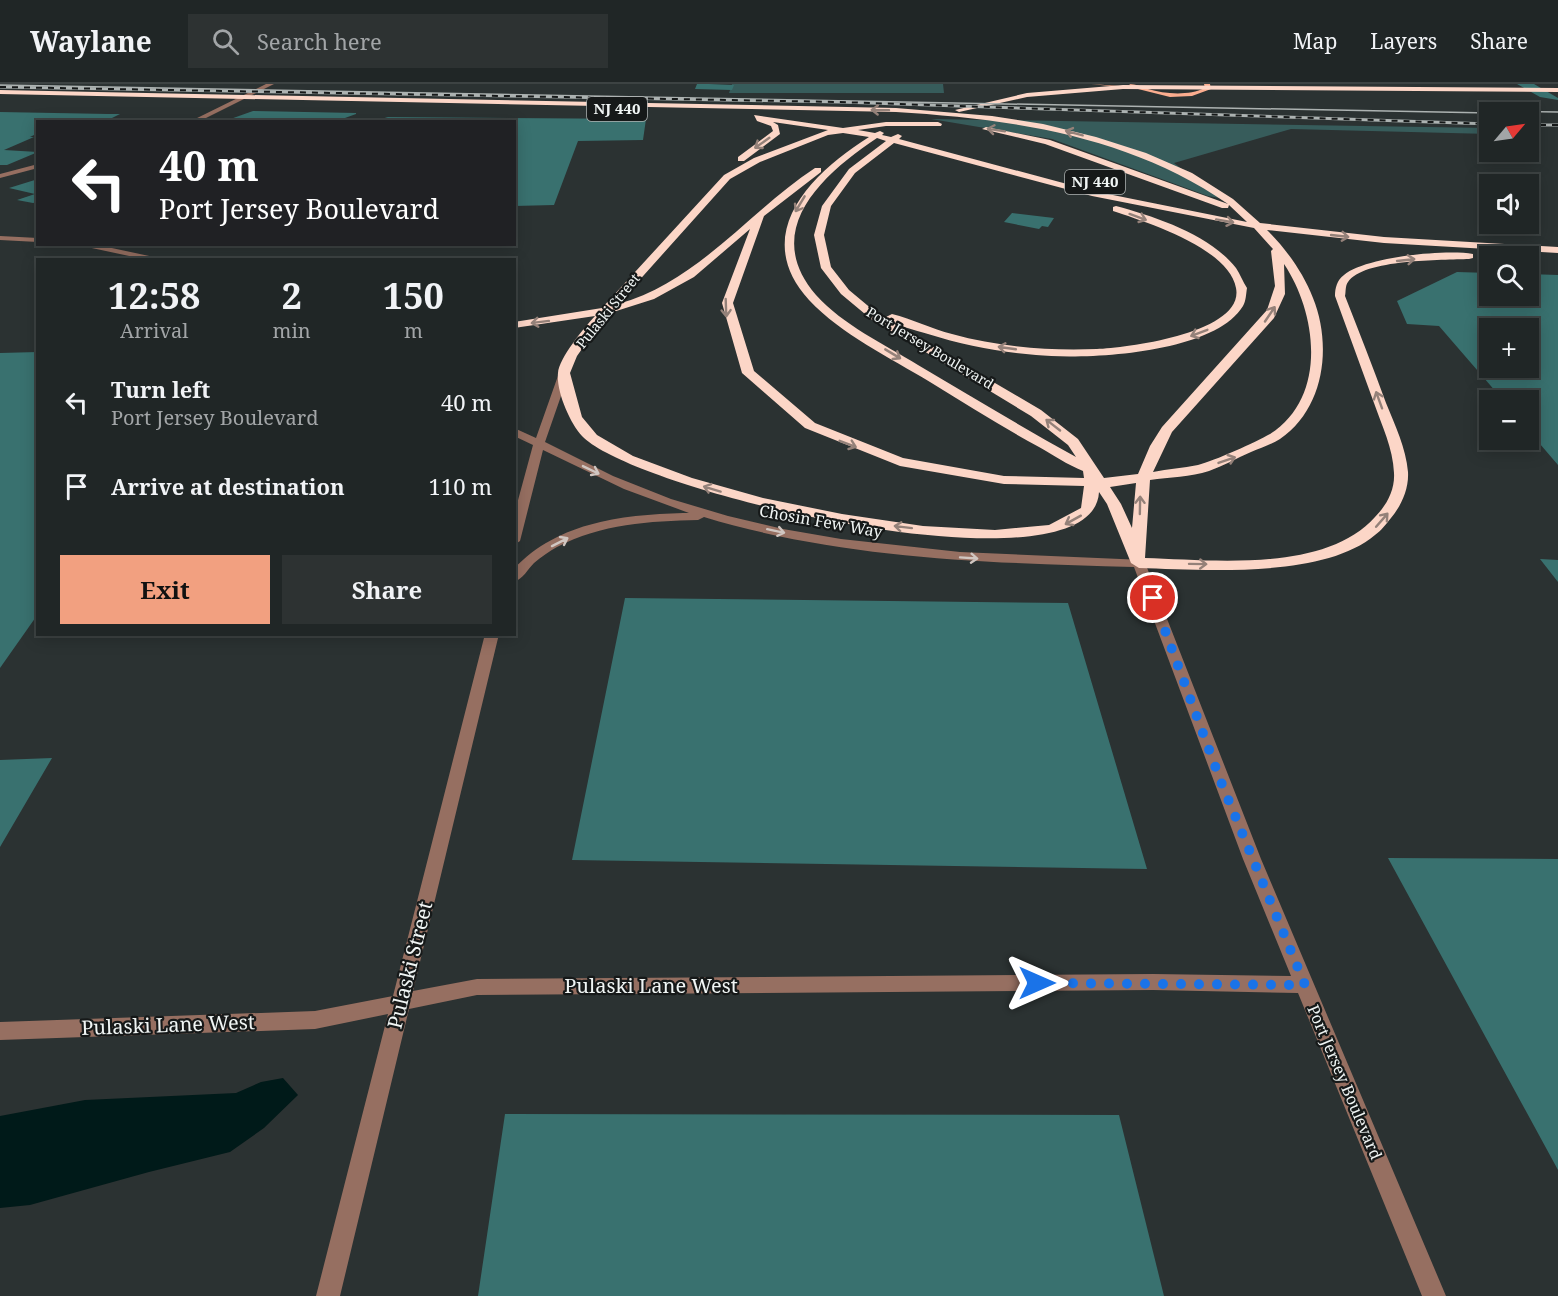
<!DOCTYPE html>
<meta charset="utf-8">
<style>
:root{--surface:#202626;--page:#2d3232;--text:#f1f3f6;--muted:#a2a5a7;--line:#3d4343;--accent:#f2a080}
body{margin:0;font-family:"Noto Serif",serif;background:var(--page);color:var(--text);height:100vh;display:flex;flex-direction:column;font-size:22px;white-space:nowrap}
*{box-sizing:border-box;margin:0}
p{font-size:20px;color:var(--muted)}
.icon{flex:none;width:33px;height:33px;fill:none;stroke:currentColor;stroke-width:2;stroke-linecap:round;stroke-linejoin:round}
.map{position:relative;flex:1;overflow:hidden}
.side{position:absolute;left:36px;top:174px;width:480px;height:378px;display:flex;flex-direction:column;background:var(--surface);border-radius:0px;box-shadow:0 3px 15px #0003,0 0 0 2px var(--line)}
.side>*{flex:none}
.banner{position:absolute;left:36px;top:36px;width:480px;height:126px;border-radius:0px;box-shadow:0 3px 15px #0003,0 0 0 2px var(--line);background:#202124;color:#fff;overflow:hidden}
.needle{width:39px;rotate:61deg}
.controls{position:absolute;left:1479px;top:18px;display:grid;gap:12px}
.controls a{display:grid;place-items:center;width:60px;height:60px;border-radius:0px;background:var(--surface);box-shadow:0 3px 15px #0003,0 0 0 2px var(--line);font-size:30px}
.pin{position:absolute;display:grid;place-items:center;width:51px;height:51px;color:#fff;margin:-26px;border:3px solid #fff;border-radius:50%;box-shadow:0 2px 6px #0007}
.me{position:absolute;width:66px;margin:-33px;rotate:90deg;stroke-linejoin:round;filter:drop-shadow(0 0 4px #0008)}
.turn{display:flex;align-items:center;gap:21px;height:126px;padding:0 24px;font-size:27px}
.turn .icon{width:78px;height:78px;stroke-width:2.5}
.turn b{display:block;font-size:42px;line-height:51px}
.eta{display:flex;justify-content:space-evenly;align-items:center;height:102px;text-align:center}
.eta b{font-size:36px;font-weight:700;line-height:42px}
.button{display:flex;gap:12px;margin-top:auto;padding:12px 24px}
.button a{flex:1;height:69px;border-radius:0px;background:var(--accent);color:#111;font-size:24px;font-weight:700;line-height:69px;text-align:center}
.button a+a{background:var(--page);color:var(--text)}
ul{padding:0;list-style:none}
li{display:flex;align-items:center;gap:18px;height:84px;padding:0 24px}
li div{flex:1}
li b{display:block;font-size:22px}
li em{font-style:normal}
header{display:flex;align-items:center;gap:36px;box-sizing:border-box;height:84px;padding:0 30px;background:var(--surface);border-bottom:2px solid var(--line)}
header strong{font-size:28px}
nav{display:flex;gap:33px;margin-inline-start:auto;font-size:21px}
.search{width:420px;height:54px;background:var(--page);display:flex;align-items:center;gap:15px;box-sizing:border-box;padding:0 21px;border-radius:0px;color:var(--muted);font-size:22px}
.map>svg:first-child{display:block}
</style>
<header>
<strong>Waylane</strong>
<div class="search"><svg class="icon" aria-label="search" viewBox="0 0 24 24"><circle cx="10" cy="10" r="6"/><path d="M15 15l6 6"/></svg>Search here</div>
<nav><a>Map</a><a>Layers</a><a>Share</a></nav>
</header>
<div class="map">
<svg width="1558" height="1212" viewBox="0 0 1558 1212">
<rect width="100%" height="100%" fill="#2b3232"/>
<path fill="#375c5b" d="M 732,0 L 943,0 L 944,9 L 729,9 Z
M 931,35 L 1489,44 L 1490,50 L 1291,45 L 1174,79 L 1220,114 L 1208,112 L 1052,55 Z"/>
<path fill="#001a19" d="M 283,994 L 298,1011 L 264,1044 L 230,1068 L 149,1088 L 30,1121 L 0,1124 L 0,1032 L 85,1016 L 236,1009 L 261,998 Z"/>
<path fill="#39716f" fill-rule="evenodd" d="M 697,0 L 709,0 L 734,1 L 732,6 L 695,5 Z
M 1517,0 L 1534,0 L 1558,14 L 1558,16 L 1540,13 Z
M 253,27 L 356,29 L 356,30 L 334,38 L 222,38 Z
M 0,28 L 109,30 L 120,30 L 104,38 L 38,38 L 38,49 L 30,53 L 34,53 L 4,66 L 38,68 L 7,81 L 0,81 Z
M 388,33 L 646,35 L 643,56 L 578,57 L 554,121 L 514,122 L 514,38 L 371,38 Z
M 38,95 L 38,118 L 33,119 L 17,116 L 35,110 L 9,104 Z
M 1012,129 L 1054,134 L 1048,143 L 1042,142 L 1039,145 L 1004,138 Z
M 1457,188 L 1490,189 L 1490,212 L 1528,212 L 1528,190 L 1558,191 L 1558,381 L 1528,346 L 1528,316 L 1503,316 L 1439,242 L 1407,240 L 1397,217 ZM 1490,244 L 1528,244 L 1528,284 L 1490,284 Z
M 38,268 L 38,530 L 0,584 L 0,269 Z
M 1540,475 L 1558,476 L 1558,498 Z
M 625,514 L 1068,519 L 1147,785 L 572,776 Z
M 52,674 L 0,763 L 0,676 Z
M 1388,774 L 1558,775 L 1558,1086 Z
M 505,1030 L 1119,1031 L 1164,1212 L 478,1212 Z"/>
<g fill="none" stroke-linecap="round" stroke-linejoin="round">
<path fill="#966f61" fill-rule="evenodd" d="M 266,0 L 274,0 L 198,38 L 189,38 Z
M 38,80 L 38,84 L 0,94 L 0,90 Z
M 0,152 L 38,154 L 38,158 L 0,156 Z
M 73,160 L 93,160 L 168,176 L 148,176 Z
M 564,286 L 569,289 L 545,358 L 613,392 L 671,415 L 728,432 L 783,445 L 841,455 L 960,468 L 1144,476 L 1261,775 L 1446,1212 L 1422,1212 L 1298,909 L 1153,906 L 477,911 L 409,925 L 340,1212 L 316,1212 L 388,930 L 315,945 L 0,956 L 0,938 L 315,927 L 393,912 L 485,550 L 499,550 L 413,907 L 477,895 L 1153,890 L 1291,892 L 1243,775 L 1134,483 C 990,479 842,475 704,433 L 698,436 C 650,437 601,440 557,463 C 550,467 541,473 534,479 C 528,485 523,495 514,498 L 514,485 C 558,437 627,430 689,429 L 624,405 L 543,366 L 520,457 L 514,461 L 514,431 L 533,361 L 514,352 L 514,344 L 536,354 L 559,289 Z"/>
<path fill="#fbad8f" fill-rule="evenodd" d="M 1091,0 L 1133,3 L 1129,0 C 1136,0 1141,3 1148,5 C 1165,10 1188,12 1205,4 L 1204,0 L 1210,0 L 1211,5 L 1192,12 L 1170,13 L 1138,5 Z"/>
<path fill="#fcd6c7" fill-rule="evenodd" d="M 1123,1 L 1558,4 L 1558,8 L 1123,5 L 1027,13 L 959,28 L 955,26 L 1027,9 Z
M 0,6 L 896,24 L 992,32 L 1043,40 L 1096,53 L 1146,69 L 1192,89 L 1233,115 L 1260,139 L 1384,153 L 1558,163 L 1558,169 L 1384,159 L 1267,146 C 1286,165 1303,188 1313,214 C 1332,261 1325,324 1280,355 C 1272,360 1261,364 1251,368 C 1237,374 1223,382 1209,387 C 1191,393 1169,393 1150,396 L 1145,474 C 1213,476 1325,489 1375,433 C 1387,421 1395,406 1394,389 C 1393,364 1382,342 1374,319 C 1361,283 1348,248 1335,212 C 1335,204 1337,196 1344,191 C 1365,173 1445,165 1473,170 L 1473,174 L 1469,175 C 1443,176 1363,175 1348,198 C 1345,202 1346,208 1345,212 C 1359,248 1373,283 1386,319 C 1395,341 1406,364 1408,388 C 1409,405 1401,422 1391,434 C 1386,440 1381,447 1375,451 C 1323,495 1203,486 1139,484 L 1131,479 L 1107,420 L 1099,408 C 1094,516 636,409 582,352 C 570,339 556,307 558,289 C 559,274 584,244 595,232 L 514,244 L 514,238 L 602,224 L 724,91 L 754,74 L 828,46 L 773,38 L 778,41 L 780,50 L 744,77 L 738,77 L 738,73 L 773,47 L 771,42 L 757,37 L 754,31 L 843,44 L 886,38 L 938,38 L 942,40 L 941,42 L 886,42 L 858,46 L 875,49 L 880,47 L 884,49 L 882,51 L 891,53 L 898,50 L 902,52 L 899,55 L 1093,107 L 1247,138 L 1229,121 L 1228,124 L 1222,124 L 1045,60 L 982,45 L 986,43 L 1050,56 L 1228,120 C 1130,52 1012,35 896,28 L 0,10 ZM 843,49 L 869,53 C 812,89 749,150 809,216 C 842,251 889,273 930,298 C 966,320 1002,343 1039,363 C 1053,371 1068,381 1083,387 L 1084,394 L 1004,392 L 903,374 L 815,339 L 754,287 L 733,219 L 764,132 L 821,88 L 821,84 L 815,84 C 748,128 698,198 618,220 L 730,95 L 760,78 L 828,51 ZM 877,54 L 886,57 L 849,85 L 822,122 L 814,151 L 821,184 L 841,210 L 871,235 L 1031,332 L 1068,361 L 1076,373 C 1022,343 970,312 918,281 C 884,260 843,241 816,211 C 760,146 823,90 877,54 ZM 894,59 L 1092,112 L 1254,144 L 1273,165 L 1271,167 L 1275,202 L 1267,226 L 1162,343 L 1150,362 L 1138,390 L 1104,394 L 1078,355 L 1041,326 L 879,231 L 849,206 L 831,183 L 824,151 L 831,122 L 855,89 ZM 750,145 L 722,219 L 742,289 L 805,344 L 900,382 L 1004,400 L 1084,402 L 1081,424 L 1049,441 L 995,446 L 923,442 L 842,430 L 763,414 L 692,394 L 633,372 L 597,351 L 582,333 L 570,289 L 577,272 L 598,242 L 610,229 L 654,215 L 694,193 ZM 1284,180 C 1317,229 1328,313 1270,350 C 1256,358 1214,377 1198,381 C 1183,384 1168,385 1153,388 L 1172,348 L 1274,234 L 1285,210 ZM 1136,399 L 1132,444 L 1121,420 L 1110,403 Z
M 1116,122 C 1156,133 1209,150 1236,184 C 1240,190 1243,198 1247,204 C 1246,210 1246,217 1243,222 C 1214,270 1086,276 1036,271 C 999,268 963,261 928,250 C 915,246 896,242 886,233 L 892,230 C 912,235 932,245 952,250 C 999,263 1048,267 1097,265 C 1126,264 1245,249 1236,204 C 1229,164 1146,138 1113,127 L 1113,123 Z
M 163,172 L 169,176 L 158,175 Z"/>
<path stroke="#acb2b1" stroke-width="1.5" d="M 0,1 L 1490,29
M 1483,27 L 1558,28"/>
<defs>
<path id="rail" d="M 0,3 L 840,18 L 1490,40
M 1528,41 L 1558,41"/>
</defs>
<use href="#rail" stroke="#acb2b1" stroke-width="3"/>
<use href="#rail" stroke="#161919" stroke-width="2" stroke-dasharray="6" stroke-linecap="butt"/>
</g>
<defs><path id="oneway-shaft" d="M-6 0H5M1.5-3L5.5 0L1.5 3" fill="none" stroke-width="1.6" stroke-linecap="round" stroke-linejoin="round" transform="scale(1.5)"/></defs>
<g stroke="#948179">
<use href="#oneway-shaft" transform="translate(880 26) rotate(-179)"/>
<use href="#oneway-shaft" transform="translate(996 46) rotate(-171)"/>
<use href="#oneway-shaft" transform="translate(1074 49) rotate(-165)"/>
<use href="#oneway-shaft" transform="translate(762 59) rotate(145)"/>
<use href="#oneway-shaft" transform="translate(800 120) rotate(121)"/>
<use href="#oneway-shaft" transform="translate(1138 133) rotate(20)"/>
<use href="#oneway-shaft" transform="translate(1225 137) rotate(10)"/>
<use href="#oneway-shaft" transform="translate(1340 152) rotate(6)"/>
<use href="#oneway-shaft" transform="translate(1406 176) rotate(-6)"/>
<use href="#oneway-shaft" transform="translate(726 224) rotate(88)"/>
<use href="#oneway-shaft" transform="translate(1270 230) rotate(-56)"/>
<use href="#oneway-shaft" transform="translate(540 238) rotate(173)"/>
<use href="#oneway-shaft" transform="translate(1199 249) rotate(159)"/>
<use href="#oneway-shaft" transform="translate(1007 264) rotate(-172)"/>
<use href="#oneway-shaft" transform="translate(893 270) rotate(31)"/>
<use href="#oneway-shaft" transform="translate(1379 316) rotate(-110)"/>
<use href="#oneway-shaft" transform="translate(1053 341) rotate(-142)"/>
<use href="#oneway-shaft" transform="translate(848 360) rotate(21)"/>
<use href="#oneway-shaft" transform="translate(1227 376) rotate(-19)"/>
<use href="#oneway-shaft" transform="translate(712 405) rotate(-163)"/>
<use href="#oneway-shaft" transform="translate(1140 421) rotate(-89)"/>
<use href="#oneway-shaft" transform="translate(1073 436) rotate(151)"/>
<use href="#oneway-shaft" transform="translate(1382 436) rotate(-49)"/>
<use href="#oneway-shaft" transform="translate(903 443) rotate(-173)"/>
<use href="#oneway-shaft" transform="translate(1198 480) rotate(1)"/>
</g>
<g stroke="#d0c6c1">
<use href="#oneway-shaft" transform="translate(591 386) rotate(26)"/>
<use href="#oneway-shaft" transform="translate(776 447) rotate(12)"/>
<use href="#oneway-shaft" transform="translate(560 458) rotate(-27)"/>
<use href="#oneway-shaft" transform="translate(969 474) rotate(4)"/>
</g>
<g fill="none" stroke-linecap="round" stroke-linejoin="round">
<path stroke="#1a73e8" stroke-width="10" stroke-dasharray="0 18" d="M 1037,899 L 1305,901 L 1221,698 L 1153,514"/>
</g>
<g text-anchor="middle" stroke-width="4.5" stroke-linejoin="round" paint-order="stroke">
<g font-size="14" fill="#f0f5f4" stroke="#161919">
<text transform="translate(608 227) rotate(-51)" y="5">Pulaski Street</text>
<text transform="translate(930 264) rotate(31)" y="5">Port Jersey Boulevard</text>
</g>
<g fill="#161919" stroke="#afb3b2" stroke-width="1.5">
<rect x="587" y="13" width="60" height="24" rx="4.5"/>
<rect x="1065" y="86" width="60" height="24" rx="4.5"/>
</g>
<g font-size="15" font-weight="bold" fill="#f0f5f4">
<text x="617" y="30">NJ 440</text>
<text x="1095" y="103">NJ 440</text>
</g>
<g font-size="16" fill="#f0f5f4" stroke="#161919">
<text transform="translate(821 437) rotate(10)" y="6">Chosin Few Way</text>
<text transform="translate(1345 998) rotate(67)" y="6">Port Jersey Boulevard</text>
</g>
<g font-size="20" fill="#f0f5f4" stroke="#161919">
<text transform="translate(410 881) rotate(-76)" y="7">Pulaski Street</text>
<text x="651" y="909">Pulaski Lane West</text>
<text transform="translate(168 941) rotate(-2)" y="7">Pulaski Lane West</text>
</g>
</g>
</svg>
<div class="controls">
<a><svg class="needle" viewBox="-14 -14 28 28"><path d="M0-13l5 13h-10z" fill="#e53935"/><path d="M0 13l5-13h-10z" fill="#a2a5a7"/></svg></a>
<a><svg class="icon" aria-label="sound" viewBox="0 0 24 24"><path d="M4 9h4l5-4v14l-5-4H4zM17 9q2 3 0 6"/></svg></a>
<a><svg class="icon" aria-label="search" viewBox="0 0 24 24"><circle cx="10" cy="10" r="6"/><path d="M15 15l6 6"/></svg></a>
<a>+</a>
<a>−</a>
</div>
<div class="pin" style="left:1153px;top:514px;background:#d93025"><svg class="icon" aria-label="arrive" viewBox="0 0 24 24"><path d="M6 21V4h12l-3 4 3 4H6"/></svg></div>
<svg class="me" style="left:1037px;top:899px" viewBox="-20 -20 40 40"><path d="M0-17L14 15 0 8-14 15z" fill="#1a73e8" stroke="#fff" stroke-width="4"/></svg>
<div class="banner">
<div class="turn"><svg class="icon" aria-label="left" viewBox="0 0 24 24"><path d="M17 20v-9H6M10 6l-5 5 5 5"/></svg><div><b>40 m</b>Port Jersey Boulevard</div></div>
</div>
<section class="side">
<div class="eta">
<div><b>12:58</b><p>Arrival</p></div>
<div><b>2</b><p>min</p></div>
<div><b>150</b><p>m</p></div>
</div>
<ul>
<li><svg class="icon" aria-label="left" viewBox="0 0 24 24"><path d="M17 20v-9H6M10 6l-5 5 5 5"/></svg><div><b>Turn left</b><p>Port Jersey Boulevard</p></div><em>40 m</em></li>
<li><svg class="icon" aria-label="arrive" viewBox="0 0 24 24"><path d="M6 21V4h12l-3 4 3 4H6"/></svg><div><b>Arrive at destination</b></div><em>110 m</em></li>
</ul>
<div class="button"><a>Exit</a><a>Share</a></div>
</section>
</div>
